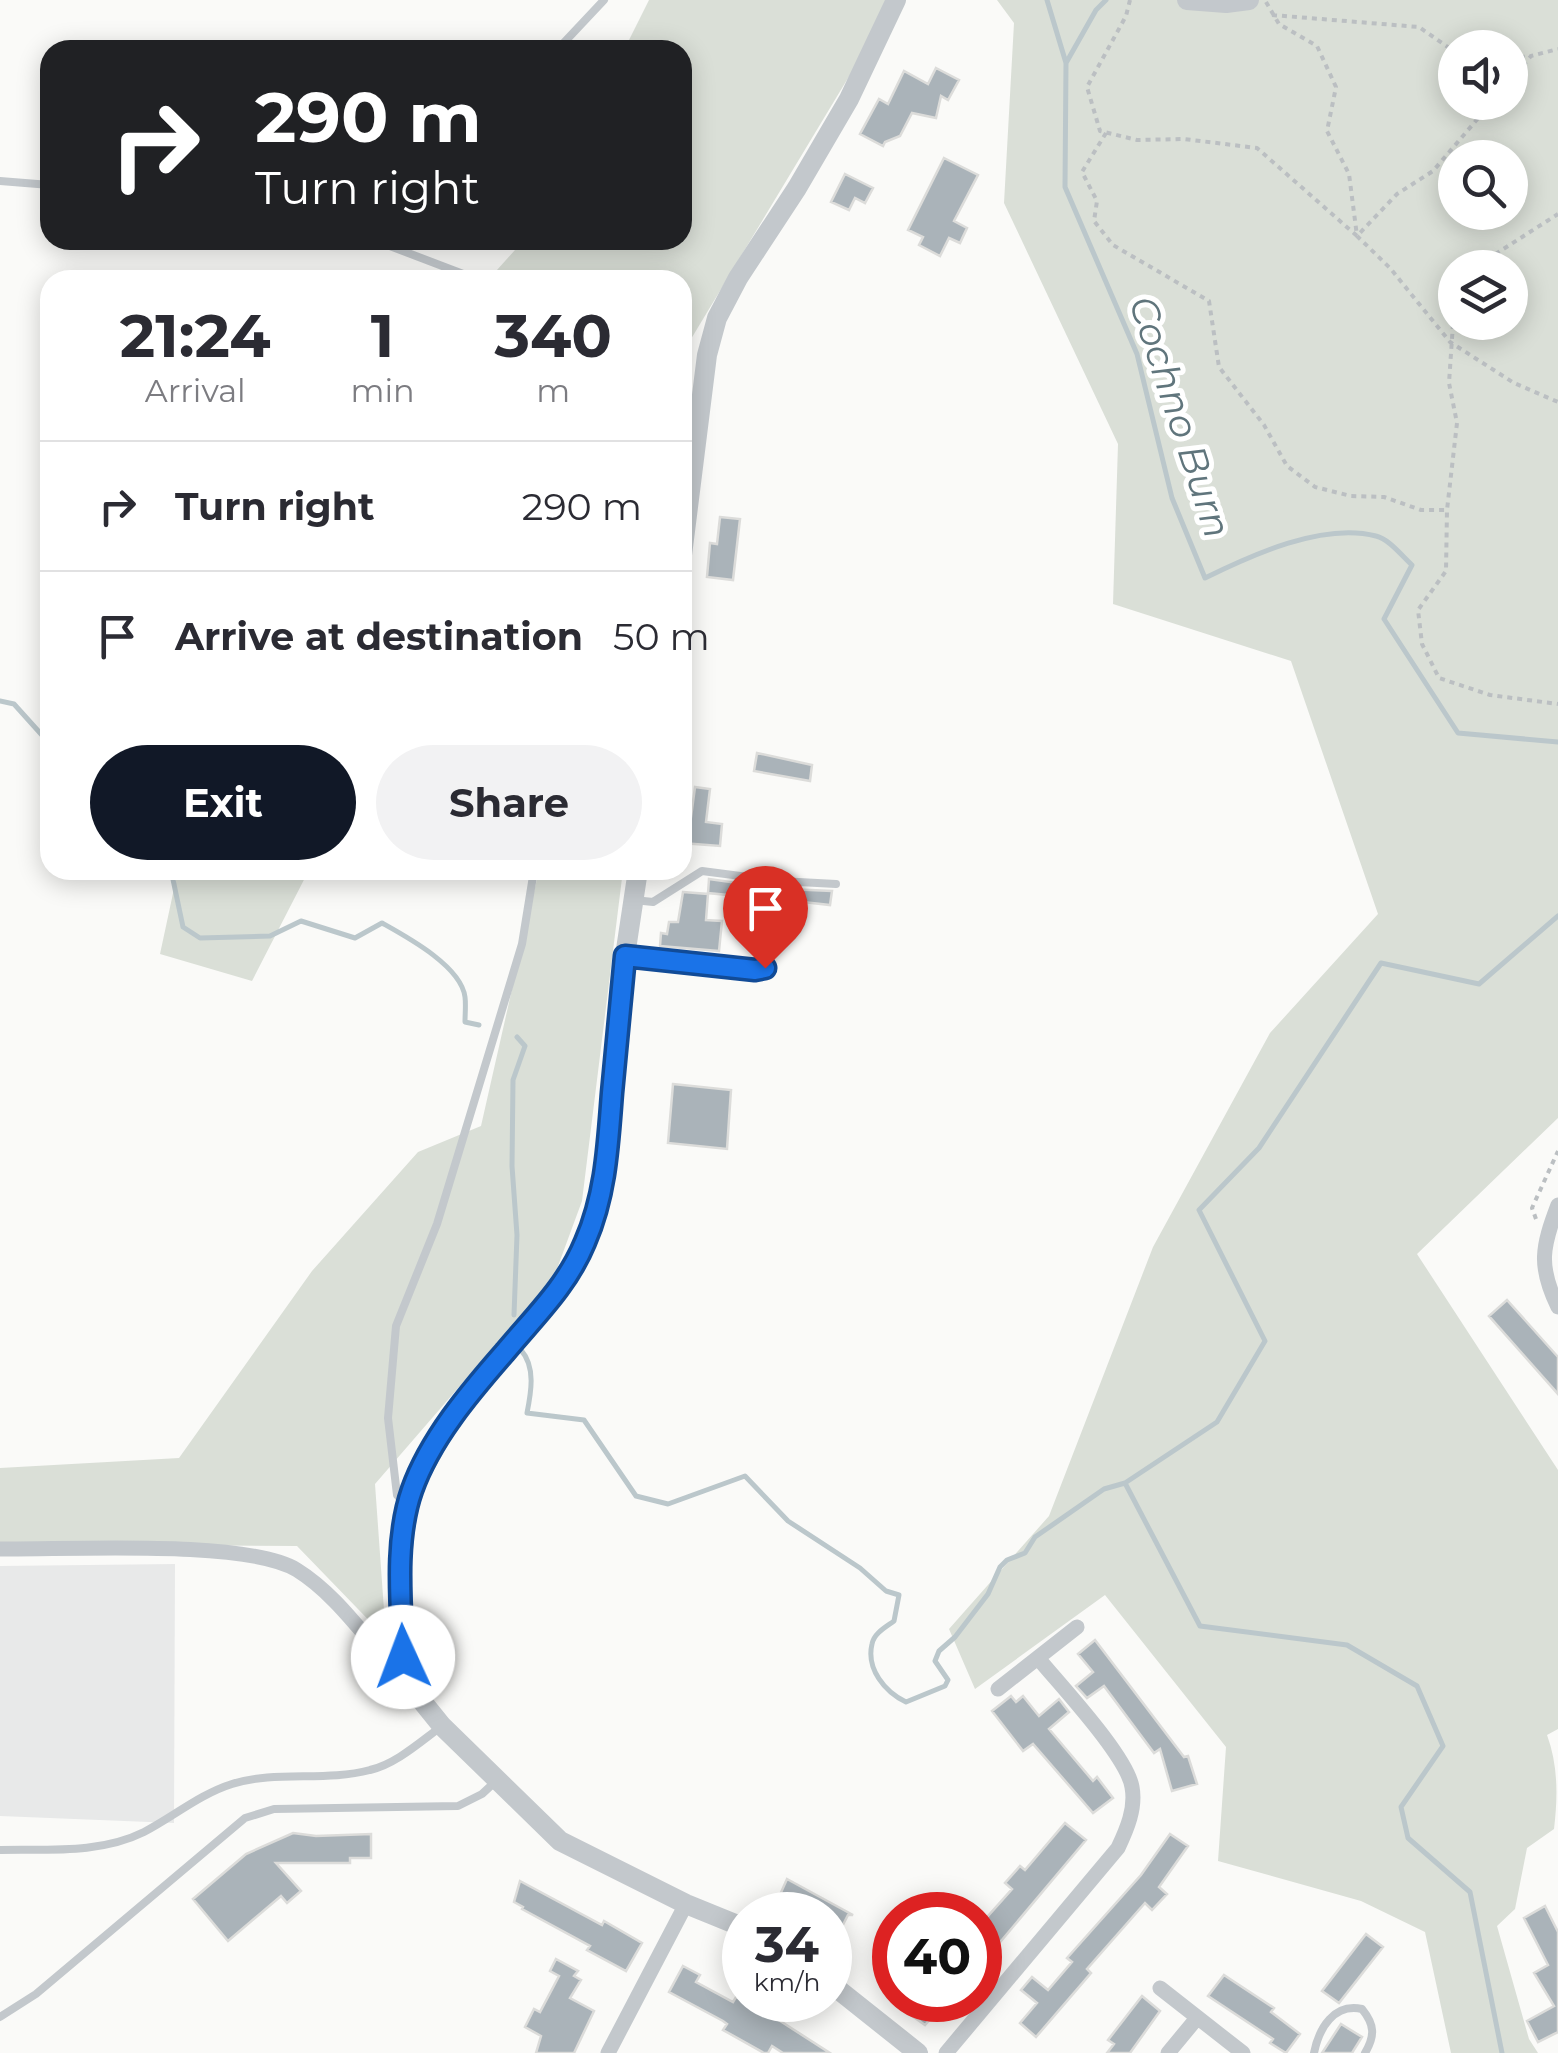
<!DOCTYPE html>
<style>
:root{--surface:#fff;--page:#f2f2f3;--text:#2b2b33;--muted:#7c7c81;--line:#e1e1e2;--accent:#111827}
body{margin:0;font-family:Montserrat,sans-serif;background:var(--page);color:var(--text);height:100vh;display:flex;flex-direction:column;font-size:38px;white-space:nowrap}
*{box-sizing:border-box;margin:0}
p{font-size:32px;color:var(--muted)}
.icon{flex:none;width:55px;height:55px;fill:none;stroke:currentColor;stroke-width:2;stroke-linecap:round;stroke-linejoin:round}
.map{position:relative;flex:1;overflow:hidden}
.side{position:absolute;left:40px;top:270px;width:652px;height:610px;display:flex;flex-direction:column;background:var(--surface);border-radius:30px;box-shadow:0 5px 25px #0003}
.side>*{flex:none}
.guide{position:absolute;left:40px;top:40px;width:652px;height:210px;border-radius:30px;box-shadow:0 5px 25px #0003;background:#202124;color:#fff;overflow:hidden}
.buttons{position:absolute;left:1438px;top:30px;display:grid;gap:20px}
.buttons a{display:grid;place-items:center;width:90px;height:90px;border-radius:50%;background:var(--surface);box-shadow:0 5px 25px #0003;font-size:50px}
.speed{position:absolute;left:722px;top:1892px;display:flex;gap:20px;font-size:50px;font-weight:700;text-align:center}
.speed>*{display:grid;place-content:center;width:130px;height:130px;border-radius:50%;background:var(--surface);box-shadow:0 5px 25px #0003;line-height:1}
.speed small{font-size:25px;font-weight:400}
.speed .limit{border:15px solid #d22;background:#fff;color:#111}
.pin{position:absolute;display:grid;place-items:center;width:85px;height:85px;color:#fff;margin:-102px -42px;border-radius:50% 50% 50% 0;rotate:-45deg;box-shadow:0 0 10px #0007}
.pin .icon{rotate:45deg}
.me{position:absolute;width:110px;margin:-55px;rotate:358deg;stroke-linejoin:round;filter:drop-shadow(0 0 8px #0008)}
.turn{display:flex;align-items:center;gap:35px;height:210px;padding:0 50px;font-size:45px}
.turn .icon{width:130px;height:130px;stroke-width:2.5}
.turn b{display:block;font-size:70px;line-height:85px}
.eta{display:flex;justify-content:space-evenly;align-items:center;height:170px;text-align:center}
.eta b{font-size:60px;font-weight:700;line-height:70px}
.action{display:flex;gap:20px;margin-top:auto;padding:20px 50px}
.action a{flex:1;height:115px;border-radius:60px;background:var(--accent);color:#fff;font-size:40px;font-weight:700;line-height:115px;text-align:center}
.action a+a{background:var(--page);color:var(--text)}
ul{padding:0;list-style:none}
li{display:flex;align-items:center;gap:30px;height:130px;padding:0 50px;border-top:2px solid var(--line)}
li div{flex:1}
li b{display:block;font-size:38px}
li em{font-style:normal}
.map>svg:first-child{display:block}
</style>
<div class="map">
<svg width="1558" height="2053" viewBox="0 0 1558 2053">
<rect width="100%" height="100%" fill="#fafaf8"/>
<path fill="#e8e9e9" d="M 175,1564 L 174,1823 L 0,1816 L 0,1566 Z"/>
<path fill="#dadfd7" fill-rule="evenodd" d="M 649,0 L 895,0 L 688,344 L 683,389 L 682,280 L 488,280 L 524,240 L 682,240 L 682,50 L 624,50 Z
M 997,0 L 1558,0 L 1558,1118 L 1417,1254 L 1558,1470 L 1558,1729 L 1547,1735 C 1558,1765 1558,1796 1554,1829 L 1527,1848 L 1515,1909 L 1497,1926 L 1529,2039 L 1538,2053 L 1451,2053 L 1425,1932 L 1361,1901 L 1218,1861 L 1226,1747 L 1105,1595 L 975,1689 L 949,1629 L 1049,1516 L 1153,1247 L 1270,1033 L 1378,914 L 1291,661 L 1113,604 L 1118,444 L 1004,203 L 1014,23 ZM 1455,48 L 1510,48 L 1510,102 L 1455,102 ZM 1455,158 L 1510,158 L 1510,212 L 1455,212 ZM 1455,268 L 1510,268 L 1510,322 L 1455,322 Z
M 178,870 L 309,870 L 252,981 L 160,954 Z
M 539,870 L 623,870 L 582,1201 L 554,1277 L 375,1484 L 386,1638 L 297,1546 L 0,1544 L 0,1468 L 179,1458 L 312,1271 L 418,1152 L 481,1126 Z"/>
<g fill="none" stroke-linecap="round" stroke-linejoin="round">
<path stroke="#bbc7cb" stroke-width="5" d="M 1047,0 L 1066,63 L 1065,187 L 1137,354 L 1172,498 L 1205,578 C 1252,555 1323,522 1376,536 C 1389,539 1402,556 1412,565 L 1384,619 L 1458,733 L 1558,742
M 1066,63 L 1096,10 L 1106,0
M 0,701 L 14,704 L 50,744
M 171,870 L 183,927 L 200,938 L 270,936 L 301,921 L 355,938 L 382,923 C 407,937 461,966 465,997 C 466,1005 465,1014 465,1022 L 479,1025
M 514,1315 L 517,1235 L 512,1166 L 513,1080 L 525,1046 L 517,1037
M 521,1350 C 536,1367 531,1393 527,1413 L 584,1420 L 636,1496 L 668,1504 L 745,1476 L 788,1521 L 860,1568 L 886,1591 L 899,1595 L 894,1621 C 886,1627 874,1633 872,1644 C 866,1669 885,1692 906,1702 L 945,1686 L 948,1680 L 935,1661 L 939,1651 L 955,1637 L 988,1594 L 1000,1567 L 1007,1560 L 1025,1553 L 1035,1537 L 1104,1489 L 1125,1483
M 1502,2053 L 1470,1892 L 1408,1838 L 1401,1807 L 1443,1746 L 1417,1686 L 1347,1645 L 1200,1626 L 1125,1483 L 1217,1422 L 1265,1341 L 1199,1210 L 1259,1148 L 1381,963 L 1479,984 L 1558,916"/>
</g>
<path fill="#aab3b9" stroke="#dcdcda" stroke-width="2.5" d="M 936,68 L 959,80 L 948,100 L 941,96 L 936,118 L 912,113 L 900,136 L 885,142 L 883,146 L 860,134 L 879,99 L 888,104 L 904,71 L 928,84 Z
M 944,158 L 978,175 L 954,221 L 967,228 L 960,243 L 949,238 L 940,256 L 919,245 L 923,237 L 908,230 Z
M 845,174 L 873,188 L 865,203 L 855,198 L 849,210 L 831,202 Z
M 720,517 L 740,519 L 733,580 L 707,577 L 710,543 L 717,544 Z
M 757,753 L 812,765 L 810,781 L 754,771 Z
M 695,787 L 710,789 L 706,822 L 722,824 L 720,846 L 682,843 L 682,816 L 691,817 Z
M 709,879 L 772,888 L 770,899 L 708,893 Z
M 787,889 L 832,891 L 830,905 L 785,900 Z
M 683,892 L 708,894 L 706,920 L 722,921 L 719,951 L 660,946 L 661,933 L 667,934 L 669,922 L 678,922 Z
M 673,1084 L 731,1090 L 727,1149 L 668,1143 Z
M 1507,1300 L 1558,1357 L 1558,1394 L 1489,1316 Z
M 1095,1640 L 1184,1757 L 1188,1756 L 1197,1784 L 1172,1791 L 1160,1749 L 1154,1753 L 1104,1686 L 1087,1698 L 1076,1686 L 1093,1672 L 1078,1654 Z
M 1011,1696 L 1016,1702 L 1023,1696 L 1039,1716 L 1059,1699 L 1069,1712 L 1049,1729 L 1093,1781 L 1097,1777 L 1113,1798 L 1093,1813 L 1033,1744 L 1023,1751 L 992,1711 Z
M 1065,1823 L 1086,1840 L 980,1966 L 980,1925 L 1012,1889 L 1005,1883 L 1020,1866 L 1025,1870 Z
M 293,1833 L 316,1836 L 371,1834 L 371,1858 L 350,1858 L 350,1863 L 276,1863 L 301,1891 L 287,1903 L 281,1896 L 228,1941 L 193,1899 L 246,1854 Z
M 1170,1834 L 1188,1846 L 1159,1887 L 1167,1894 L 1152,1910 L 1145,1903 L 1087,1969 L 1091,1973 L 1036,2037 L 1020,2023 L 1037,2003 L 1021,1990 L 1032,1977 L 1048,1990 L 1072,1962 L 1067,1958 L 1141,1875 Z
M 787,1879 L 853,1915 L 848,1915 L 830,1950 L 830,1915 L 797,1915 L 775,1906 Z
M 520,1881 L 602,1925 L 604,1921 L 642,1943 L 626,1971 L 587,1950 L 590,1946 L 522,1909 L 523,1907 L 514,1902 Z
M 1545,1906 L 1558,1932 L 1558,2032 L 1538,2042 L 1527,2021 L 1554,2006 L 1534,1973 L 1548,1965 L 1524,1918 Z
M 1366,1934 L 1383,1947 L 1339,2003 L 1322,1991 Z
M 556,1959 L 578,1971 L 574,1976 L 581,1980 L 570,1998 L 594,2011 L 574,2053 L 536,2053 L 541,2036 L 525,2027 L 534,2009 L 540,2012 L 559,1976 L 550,1971 Z
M 683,1966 L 700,1975 L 696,1982 L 733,2002 L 736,1997 L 760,2008 L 830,2053 L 783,2053 L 772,2046 L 768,2053 L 764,2053 L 723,2030 L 727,2024 L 723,2021 L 669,1992 Z
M 1224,1975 L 1274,2008 L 1271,2012 L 1300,2034 L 1286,2053 L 1270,2043 L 1273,2039 L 1208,1996 Z
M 1142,1996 L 1160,2011 L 1130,2053 L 1107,2053 L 1114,2044 L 1108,2040 Z
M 908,2000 L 930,2000 L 940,2008 L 925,2025 L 901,2008 Z
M 1341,2024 L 1362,2037 L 1352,2053 L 1322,2053 Z"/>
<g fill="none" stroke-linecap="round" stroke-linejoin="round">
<path stroke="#bbbfc2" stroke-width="4" stroke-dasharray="5 5" stroke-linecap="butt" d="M 1130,0 L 1126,16 L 1087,87 L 1100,131 L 1137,140 L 1184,139 L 1257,148 L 1357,236 L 1397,194 L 1433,171 L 1492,102
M 1266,2 L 1279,24 L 1317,46 L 1336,87 L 1327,131 L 1349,174 L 1357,236 L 1390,268 L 1450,342 L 1514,383 L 1558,402
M 1272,15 L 1419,27 L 1455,52
M 1510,59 L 1530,56
M 1510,81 L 1531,56 L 1558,49
M 1106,133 L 1082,172 L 1097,201 L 1094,221 L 1113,245 L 1209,301 L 1219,367 L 1264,425 L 1287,466 L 1315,487 L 1351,496 L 1384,497 L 1421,510 L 1447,510
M 1481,268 L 1494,255 L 1558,214
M 1455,294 L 1449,383 L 1457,423 L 1447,510 L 1446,571 L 1418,610 L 1422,644 L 1439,678 L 1490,695 L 1558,704
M 1536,1219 L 1532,1208 L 1558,1151"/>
<path stroke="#c3c8cc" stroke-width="8" d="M 557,50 L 604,0
M 0,181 L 50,185
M 374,240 L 479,280
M 634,900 L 653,902 L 702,871 L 780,881
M 625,956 L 760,970 L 771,958 L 780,881 L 836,884
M 404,1503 L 397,1495 L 388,1418 L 396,1326 L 437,1224 L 522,944 L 534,870
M 0,1850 C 48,1849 100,1854 144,1832 C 173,1817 200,1794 232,1784 C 276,1770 325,1782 370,1770 C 396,1764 420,1742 442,1726
M 0,2017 L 36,1994 L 245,1818 L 274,1809 L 458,1806 L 482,1794 L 496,1781
M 1314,2053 C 1319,2028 1334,2003 1362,2009 C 1375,2025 1375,2036 1365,2053"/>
<path stroke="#c3c8cc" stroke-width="15" d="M 1558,1205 C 1542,1247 1538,1266 1558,1307
M 0,1549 C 66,1550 247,1539 297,1570 C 339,1596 369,1644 404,1679
M 998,1689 L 1077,1627
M 1160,1988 L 1243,2053
M 608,2053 L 686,1904
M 946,2053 L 1118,1848 C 1127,1829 1136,1808 1132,1787 C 1127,1756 1060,1685 1038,1658
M 1168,2053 L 1197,2018"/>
<path stroke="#c3c8cc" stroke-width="20" d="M 1187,0 L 1226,3 L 1249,0
M 682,555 L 707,355 L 717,318 L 738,278 L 797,188 L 849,99 L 896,0
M 638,870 L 625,956 L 604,1186 L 587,1240 L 572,1269 L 551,1301 L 480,1380 L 447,1426 L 412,1489 L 404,1534 L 401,1575 L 404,1679 L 442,1726 L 560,1841 L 686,1904 L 745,1928
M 830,1983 L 918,2053"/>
</g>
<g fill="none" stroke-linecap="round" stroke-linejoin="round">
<defs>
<path id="route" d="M 403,1657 C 401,1604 394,1541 412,1490 C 430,1439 470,1392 505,1352 C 535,1316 567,1286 585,1242 C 606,1194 608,1144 612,1093 C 616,1047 621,1002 625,956 L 755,970 L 765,968"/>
</defs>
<use href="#route" stroke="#114b97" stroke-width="25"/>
<use href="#route" stroke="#1a73e8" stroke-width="18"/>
</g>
<g text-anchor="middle" stroke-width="10" stroke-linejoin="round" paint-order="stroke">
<g font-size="38" font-style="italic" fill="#60757c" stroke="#fff">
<text transform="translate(1180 417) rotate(72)" y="13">Cochno Burn</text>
</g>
</g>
</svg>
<div class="buttons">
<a><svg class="icon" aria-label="sound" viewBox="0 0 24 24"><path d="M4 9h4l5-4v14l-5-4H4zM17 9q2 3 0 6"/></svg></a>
<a><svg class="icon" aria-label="search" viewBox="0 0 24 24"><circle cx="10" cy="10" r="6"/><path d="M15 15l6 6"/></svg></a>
<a><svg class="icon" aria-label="layers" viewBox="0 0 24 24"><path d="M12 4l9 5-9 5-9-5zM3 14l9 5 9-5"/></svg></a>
</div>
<div class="speed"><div>34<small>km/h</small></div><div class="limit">40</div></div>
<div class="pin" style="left:765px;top:968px;background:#d93025"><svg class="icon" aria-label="arrive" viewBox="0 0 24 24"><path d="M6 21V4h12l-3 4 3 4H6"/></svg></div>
<svg class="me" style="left:403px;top:1657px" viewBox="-20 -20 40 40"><circle r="19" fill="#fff"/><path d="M0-13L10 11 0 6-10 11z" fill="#1a73e8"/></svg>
<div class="guide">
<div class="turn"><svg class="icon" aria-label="right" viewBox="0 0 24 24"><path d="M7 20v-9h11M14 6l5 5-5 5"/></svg><div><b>290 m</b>Turn right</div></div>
</div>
<section class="side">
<div class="eta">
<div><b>21:24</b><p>Arrival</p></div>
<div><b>1</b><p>min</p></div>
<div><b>340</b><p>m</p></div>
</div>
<ul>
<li><svg class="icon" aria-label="right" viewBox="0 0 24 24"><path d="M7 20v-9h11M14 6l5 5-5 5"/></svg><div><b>Turn right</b></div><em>290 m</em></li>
<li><svg class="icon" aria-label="arrive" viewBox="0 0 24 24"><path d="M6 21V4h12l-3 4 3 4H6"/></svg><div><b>Arrive at destination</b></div><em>50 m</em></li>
</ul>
<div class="action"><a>Exit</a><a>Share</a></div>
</section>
</div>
